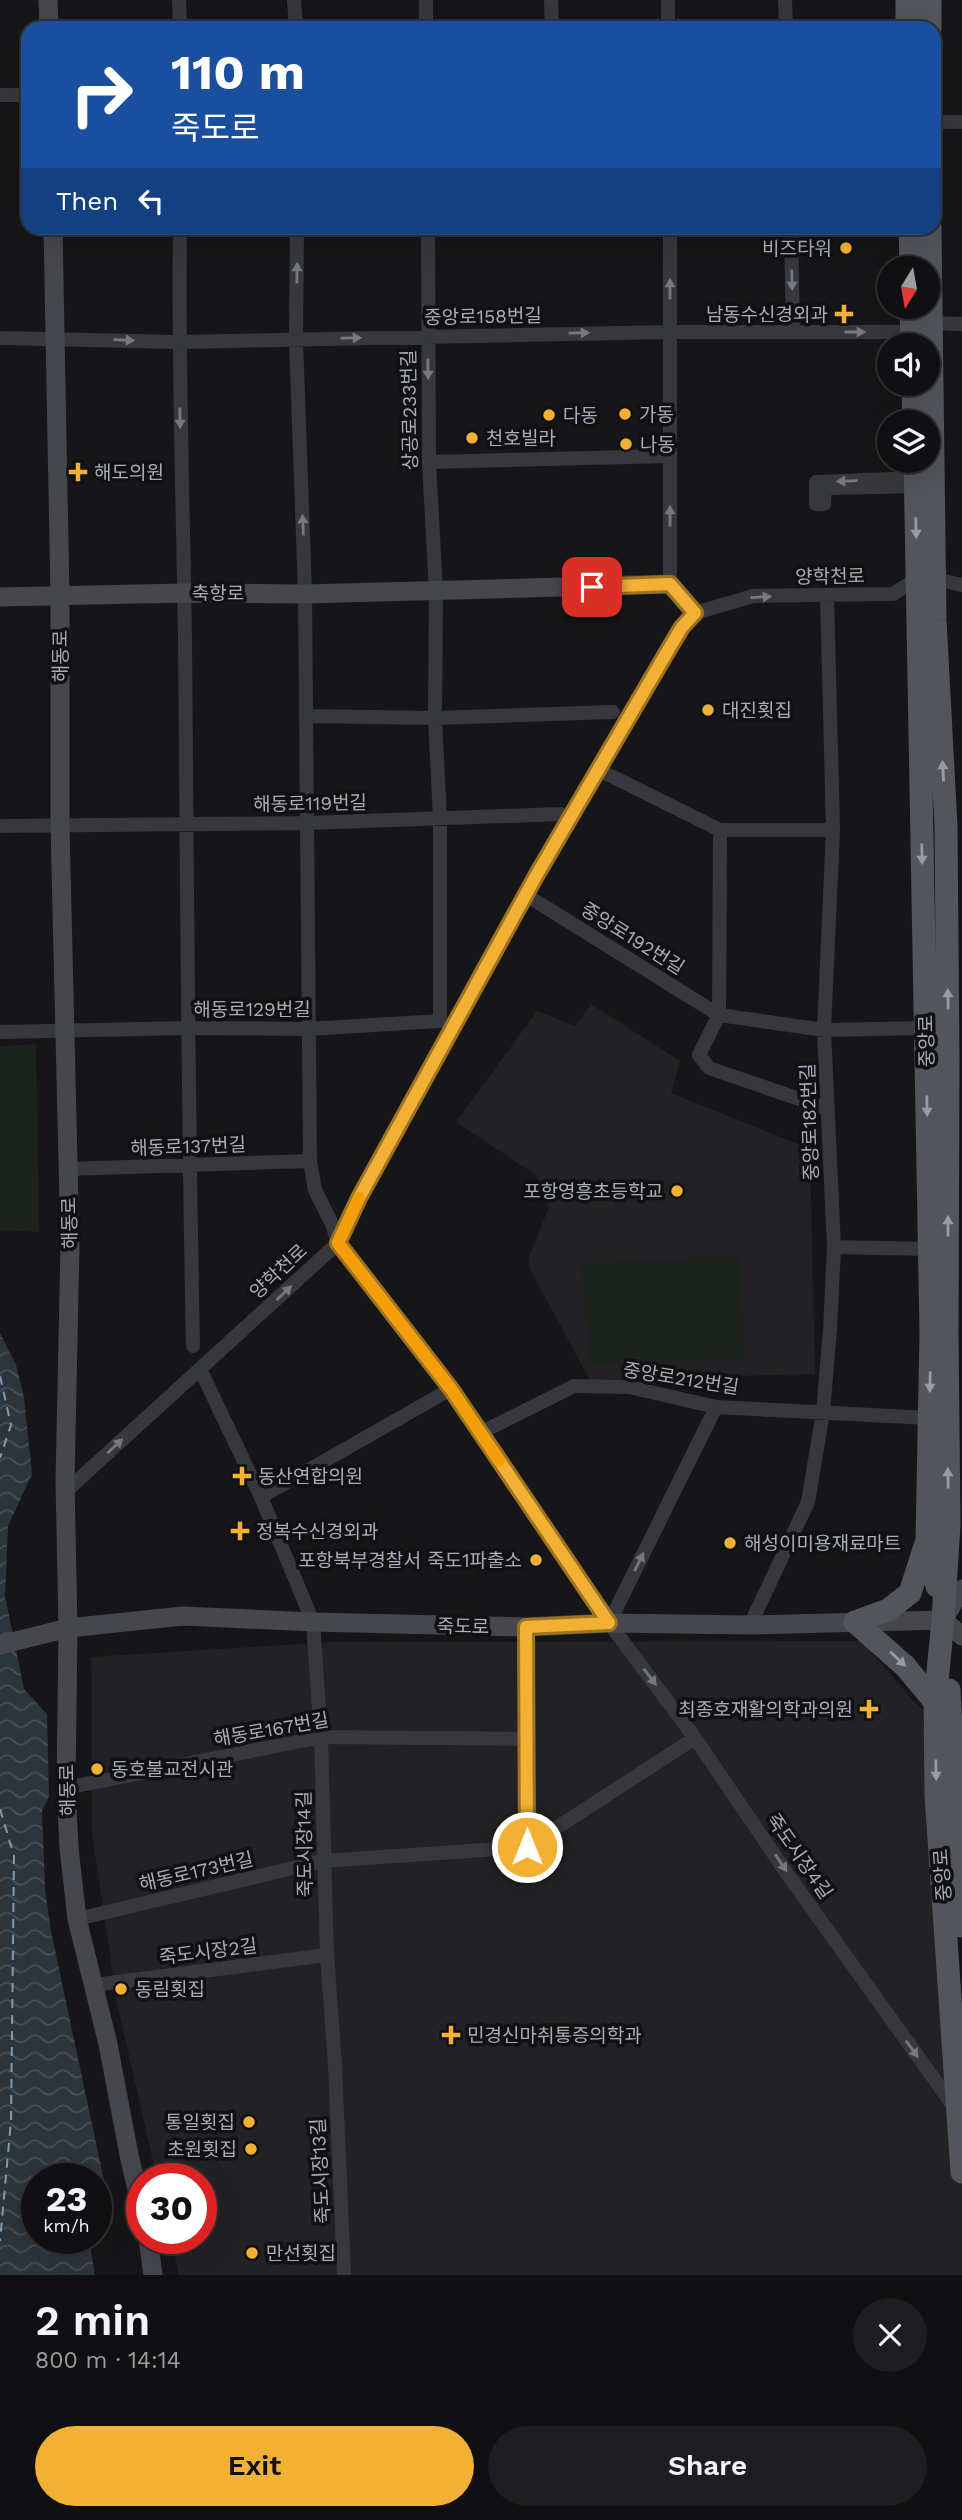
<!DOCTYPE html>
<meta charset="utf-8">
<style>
:root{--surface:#101012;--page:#1e1e20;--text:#f1f3f6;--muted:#9c9d9f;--line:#303032;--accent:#f2b134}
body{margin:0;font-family:"Work Sans","Noto Sans KR",sans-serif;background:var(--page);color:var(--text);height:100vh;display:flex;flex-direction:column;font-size:26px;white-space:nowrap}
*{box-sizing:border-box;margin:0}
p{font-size:23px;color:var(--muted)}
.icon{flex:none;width:38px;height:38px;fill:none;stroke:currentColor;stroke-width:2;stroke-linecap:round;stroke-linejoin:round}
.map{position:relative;height:2275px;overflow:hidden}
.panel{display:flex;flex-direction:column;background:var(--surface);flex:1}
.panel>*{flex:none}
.hud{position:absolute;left:21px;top:21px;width:920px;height:214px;border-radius:21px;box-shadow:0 7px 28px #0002,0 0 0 2px var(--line);background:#1a4fa0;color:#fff;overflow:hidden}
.needle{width:46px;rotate:191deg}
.controls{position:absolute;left:877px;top:256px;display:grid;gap:14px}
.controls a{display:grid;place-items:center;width:63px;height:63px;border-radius:50%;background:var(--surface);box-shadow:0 7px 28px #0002,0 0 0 2px var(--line);font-size:35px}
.speed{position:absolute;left:21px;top:2163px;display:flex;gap:14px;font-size:35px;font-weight:700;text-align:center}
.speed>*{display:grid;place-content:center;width:91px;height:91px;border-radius:50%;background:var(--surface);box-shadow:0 7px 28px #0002,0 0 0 2px var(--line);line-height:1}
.speed small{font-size:18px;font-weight:400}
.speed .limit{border:10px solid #d22;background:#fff;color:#111}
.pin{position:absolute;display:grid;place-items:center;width:60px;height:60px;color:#fff;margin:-30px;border-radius:14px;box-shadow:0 4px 10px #0006}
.me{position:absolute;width:77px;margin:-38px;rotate:0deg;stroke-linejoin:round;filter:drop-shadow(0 0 5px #0008)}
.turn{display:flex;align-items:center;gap:24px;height:147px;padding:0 35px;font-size:32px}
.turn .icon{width:91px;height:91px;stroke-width:2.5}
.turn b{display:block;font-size:49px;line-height:60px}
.then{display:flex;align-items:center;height:66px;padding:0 35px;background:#0003;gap:14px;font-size:26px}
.round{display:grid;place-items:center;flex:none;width:74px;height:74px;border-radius:37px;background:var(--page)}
.headline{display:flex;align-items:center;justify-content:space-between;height:119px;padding:0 35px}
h1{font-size:42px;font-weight:600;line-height:52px}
.cta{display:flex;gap:14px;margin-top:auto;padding:14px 35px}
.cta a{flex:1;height:80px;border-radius:42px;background:var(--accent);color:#111;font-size:28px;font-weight:600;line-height:80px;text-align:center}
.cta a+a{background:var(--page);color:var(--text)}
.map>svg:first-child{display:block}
</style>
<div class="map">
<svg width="962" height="2275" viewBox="0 0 962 2275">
<defs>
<pattern id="water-waves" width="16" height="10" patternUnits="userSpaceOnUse" patternTransform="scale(1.75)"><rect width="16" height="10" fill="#2c353c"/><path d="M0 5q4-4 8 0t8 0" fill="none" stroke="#485056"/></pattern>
</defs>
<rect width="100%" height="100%" fill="#161618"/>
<path fill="#222225" d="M 591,1004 L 680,1061 L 671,1093 L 810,1149 L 815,1374 L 590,1380 L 531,1271 L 528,1259 L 549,1207 L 536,1175 L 456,1122 L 537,1011 L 575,1026 Z
M 861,1641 L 922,1710 L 957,2098 L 962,2172 L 962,2275 L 179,2275 L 171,2238 L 201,2238 L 201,2179 L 157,2179 L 117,2003 L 92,1833 L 91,1657 L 332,1642 Z"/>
<path fill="#1c231d" d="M 36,1044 L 39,1232 L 0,1230 L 0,1046 Z
M 739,1256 L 745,1359 L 590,1363 L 581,1264 Z"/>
<path fill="url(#water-waves)" d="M 0,1333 L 16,1365 L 24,1397 L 32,1474 L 8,1526 L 5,1596 L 24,1689 L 47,1714 L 49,1796 L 42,1811 L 45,1889 L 51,1931 L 113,2223 L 96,2226 L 96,2179 L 37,2179 L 37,2238 L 89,2238 L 95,2275 L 0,2275 Z"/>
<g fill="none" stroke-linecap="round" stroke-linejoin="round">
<path stroke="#7f9bb3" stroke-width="2" stroke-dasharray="9 7" stroke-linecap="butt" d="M 0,1376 L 11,1425 L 0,1458
M 0,1809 L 14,1856 L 11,2121 L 0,2241"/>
<path stroke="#37383d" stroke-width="14" d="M 179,0 L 180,28
M 294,0 L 296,28
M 426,0 L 426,28
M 551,0 L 552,28
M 785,0 L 786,28
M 668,28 L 668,0
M 0,95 L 28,95
M 934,122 L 962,122
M 180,228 C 178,364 183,501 185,638 C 187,874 188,1110 193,1346
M 297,228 L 296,339 L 305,594 L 310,1161 L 315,1190 L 332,1224 L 338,1243 L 451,1389 L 609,1623 L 695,1738 L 788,1875 L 957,2111
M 670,228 L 670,584
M 791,228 L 793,332
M 932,323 L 962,324
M 0,338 L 178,342 L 670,332 L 911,332
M 429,462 L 669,456
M 915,478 L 816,482 L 816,504 L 824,504 L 825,488 L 923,486
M 306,716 L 435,718 L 613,712
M 597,769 L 720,830 L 833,830
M 0,826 L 308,823 L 561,814
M 720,830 L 719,1015 L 699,1055 L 709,1068 L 828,1109
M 526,895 L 719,1015 L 824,1030 L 925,1028
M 0,1032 L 188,1028 L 308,1029 L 440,1021 L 440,819 L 435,718 L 436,591 L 429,462 L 428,228
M 68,1169 L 310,1161
M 834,1247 L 929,1249
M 200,1369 L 261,1497 L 313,1622 L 321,1737 L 327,1955 L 335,2065 L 344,2275
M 480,1433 L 574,1386 L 629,1387 L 716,1407 L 929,1418
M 65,1492 L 338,1243 L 359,1198 L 536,876 L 682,627 L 695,613 L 753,596 L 893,594 L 918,578 L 935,579 L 962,585
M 261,1497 L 451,1389
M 609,1623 L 716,1407
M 750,1625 L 808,1502 L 823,1412 L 830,1330 L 834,1247 L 824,1030 L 833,830 L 827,595
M 526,1627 L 527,1847
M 66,1788 L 321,1737 L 526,1739
M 77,1919 L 323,1861 L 527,1847 L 695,1738
M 94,1985 L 327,1955"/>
<path stroke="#45474d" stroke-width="19" d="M 48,0 L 49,28
M 53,228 L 60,596 L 60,825 L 70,1245 L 65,1481 L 68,1628 L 66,1788 L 69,1848 L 77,1919 L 108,2044 L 129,2155 L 142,2211
M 0,597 L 184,593 L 305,594 L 670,584 L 695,613
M 943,1620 L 962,1589
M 0,1645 L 68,1628 L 183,1616 L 313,1622 L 526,1627 L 609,1623 L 750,1625 L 943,1620 L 962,1636
M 148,2238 L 153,2275"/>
<path stroke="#53555c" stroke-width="23" d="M 907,0 L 907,28
M 930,28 L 930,0
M 910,228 L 911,268
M 930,228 L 935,620 L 946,826 L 948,1060 L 947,1333 L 949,1524 L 943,1620 L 935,1702 L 936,1795 L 962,2172
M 911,306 L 912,345
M 913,383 L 914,422
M 915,460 L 931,1333 L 927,1540 L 937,1586
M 855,1622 L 888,1610 L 910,1593 L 926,1543
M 855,1622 L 905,1666 L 935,1702
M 949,1690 L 962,1926"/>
</g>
<defs><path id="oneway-solid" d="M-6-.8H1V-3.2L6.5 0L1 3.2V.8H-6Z" transform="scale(1.75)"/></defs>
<g fill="#757881">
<use href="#oneway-solid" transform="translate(297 273) rotate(-89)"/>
<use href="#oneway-solid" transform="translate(792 280) rotate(89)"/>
<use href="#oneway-solid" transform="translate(670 289) rotate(-90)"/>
<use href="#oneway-solid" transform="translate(855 332)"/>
<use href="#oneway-solid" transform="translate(579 333) rotate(-1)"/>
<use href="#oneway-solid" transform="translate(351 338) rotate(-1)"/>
<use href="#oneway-solid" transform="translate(124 340) rotate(2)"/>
<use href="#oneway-solid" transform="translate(428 369) rotate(89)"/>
<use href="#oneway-solid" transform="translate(180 418) rotate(89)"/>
<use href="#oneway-solid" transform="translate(847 481) rotate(178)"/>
<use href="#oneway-solid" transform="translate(670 516) rotate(-90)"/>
<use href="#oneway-solid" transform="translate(303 525) rotate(-92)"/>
<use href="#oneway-solid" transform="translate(761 597) rotate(-4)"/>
<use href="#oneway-solid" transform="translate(284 1293) rotate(-43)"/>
<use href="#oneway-solid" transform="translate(115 1446) rotate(-43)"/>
<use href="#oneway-solid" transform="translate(639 1562) rotate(-64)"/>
<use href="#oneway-solid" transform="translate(650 1677) rotate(53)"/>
<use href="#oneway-solid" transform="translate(781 1863) rotate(56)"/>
<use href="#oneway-solid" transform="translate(912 2049) rotate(54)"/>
</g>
<g fill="#979ba6">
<use href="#oneway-solid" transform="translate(916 528) rotate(89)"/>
<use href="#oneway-solid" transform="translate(943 771) rotate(-93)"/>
<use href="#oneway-solid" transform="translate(922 854) rotate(89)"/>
<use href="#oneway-solid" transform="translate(948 999) rotate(-91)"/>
<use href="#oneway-solid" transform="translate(927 1106) rotate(89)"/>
<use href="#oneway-solid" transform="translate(948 1226) rotate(-90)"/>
<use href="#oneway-solid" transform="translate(930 1382) rotate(91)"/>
<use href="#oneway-solid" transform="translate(948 1478) rotate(-91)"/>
<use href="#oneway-solid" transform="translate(898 1659) rotate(43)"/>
<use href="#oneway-solid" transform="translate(936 1770) rotate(89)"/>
</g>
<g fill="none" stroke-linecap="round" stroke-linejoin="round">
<defs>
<path id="route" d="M 527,1847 L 526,1627 L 609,1623 L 451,1389 L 338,1243 L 359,1198 L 536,876 L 670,647 L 682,627 L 695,613 L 670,584 L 592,587"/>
</defs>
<use href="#route" stroke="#9d7322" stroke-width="18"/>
<use href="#route" stroke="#f2b134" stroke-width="12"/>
<path stroke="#f59e0b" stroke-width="12" d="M 359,1198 L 338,1243 L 451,1389 L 499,1461"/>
</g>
<g fill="#f2b134" stroke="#111113" stroke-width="2.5">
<circle cx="846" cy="248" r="7"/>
<path d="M840.5 303.5h7v7h7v7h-7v7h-7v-7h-7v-7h7z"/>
<circle cx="625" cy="414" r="7"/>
<circle cx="549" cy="415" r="7"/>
<circle cx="472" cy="438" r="7"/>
<circle cx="626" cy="444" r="7"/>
<path d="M74.5 461.5h7v7h7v7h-7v7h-7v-7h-7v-7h7z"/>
<circle cx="708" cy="710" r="7"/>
<circle cx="677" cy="1191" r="7"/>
<path d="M238.5 1465.5h7v7h7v7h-7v7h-7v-7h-7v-7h7z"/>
<path d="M236.5 1520.5h7v7h7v7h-7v7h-7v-7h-7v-7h7z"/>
<circle cx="730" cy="1543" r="7"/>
<circle cx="536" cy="1560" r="7"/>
<path d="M865.5 1698.5h7v7h7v7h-7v7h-7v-7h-7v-7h7z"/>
<circle cx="97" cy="1769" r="7"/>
<circle cx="121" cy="1989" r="7"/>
<path d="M447.5 2024.5h7v7h7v7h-7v7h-7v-7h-7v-7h7z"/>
<circle cx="249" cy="2122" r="7"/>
<circle cx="251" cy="2149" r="7"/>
<circle cx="252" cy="2253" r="7"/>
</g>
<g text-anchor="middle" stroke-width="7" stroke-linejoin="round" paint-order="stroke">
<g font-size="19" fill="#a8adb8" stroke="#111113" text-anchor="start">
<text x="832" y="255" text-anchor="end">비즈타워</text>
<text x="828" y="321" text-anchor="end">남동수신경외과</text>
<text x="639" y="421">가동</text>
<text x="563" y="422">다동</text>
<text x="486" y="445">천호빌라</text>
<text x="640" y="451">나동</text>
<text x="94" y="479">해도의원</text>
<text x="722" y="717">대진횟집</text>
<text x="663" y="1198" text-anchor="end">포항영흥초등학교</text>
<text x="258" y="1483">동산연합의원</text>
<text x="256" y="1538">정복수신경외과</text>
<text x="744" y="1550">해성이미용재료마트</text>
<text x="522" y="1567" text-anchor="end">포항북부경찰서 죽도1파출소</text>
<text x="853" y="1716" text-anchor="end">최종호재활의학과의원</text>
<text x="111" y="1776">동호불교전시관</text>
<text x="135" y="1996">동림횟집</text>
<text x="467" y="2042">민경신마취통증의학과</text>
<text x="235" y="2129" text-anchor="end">통일횟집</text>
<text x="237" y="2156" text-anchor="end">초원횟집</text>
<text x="266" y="2260">만선횟집</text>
</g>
<g font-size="19" fill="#a8adb8" stroke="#111113">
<text transform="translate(483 316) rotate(-1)" y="7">중앙로158번길</text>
<text transform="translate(409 410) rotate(-91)" y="7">상공로233번길</text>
<text transform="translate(830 576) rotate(-1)" y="7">양학천로</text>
<text x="218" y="600">축항로</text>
<text transform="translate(60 656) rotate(-90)" y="7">해동로</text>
<text transform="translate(310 803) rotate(-1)" y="7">해동로119번길</text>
<text transform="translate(633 938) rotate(32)" y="7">중앙로192번길</text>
<text x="252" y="1016">해동로129번길</text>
<text transform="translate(926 1041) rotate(-91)" y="7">중앙로</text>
<text transform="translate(809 1122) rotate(-92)" y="7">중앙로182번길</text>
<text transform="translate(188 1146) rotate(-2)" y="7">해동로137번길</text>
<text transform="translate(69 1223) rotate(-91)" y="7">해동로</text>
<text transform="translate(278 1271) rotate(-43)" y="7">양학천로</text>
<text transform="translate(681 1378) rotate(9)" y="7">중앙로212번길</text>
<text transform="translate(463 1626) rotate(1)" y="7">죽도로</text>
<text transform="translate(271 1729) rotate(-10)" y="7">해동로167번길</text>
<text transform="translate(67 1790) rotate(-91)" y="7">해동로</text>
<text transform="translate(304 1844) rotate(-91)" y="7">죽도시장14길</text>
<text transform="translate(800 1856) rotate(55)" y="7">죽도시장4길</text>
<text transform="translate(196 1871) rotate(-13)" y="7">해동로173번길</text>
<text transform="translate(942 1875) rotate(-94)" y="7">중앙로</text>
<text transform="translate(208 1951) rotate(-7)" y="7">죽도시장2길</text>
<text transform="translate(320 2171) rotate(-93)" y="7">죽도시장13길</text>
</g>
</g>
</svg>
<div class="controls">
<a><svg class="needle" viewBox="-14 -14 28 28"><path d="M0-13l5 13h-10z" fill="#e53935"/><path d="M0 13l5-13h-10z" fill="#9c9d9f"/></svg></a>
<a><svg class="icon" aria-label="sound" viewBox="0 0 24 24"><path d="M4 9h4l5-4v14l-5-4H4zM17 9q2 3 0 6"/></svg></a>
<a><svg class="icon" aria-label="layers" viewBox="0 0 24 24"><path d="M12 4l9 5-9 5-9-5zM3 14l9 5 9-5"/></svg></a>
</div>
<div class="speed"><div>23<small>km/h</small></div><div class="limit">30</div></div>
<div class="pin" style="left:592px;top:587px;background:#d93025"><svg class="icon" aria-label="arrive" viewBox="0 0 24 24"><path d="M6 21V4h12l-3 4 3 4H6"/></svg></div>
<svg class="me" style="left:527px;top:1847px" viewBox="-20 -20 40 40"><circle r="17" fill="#f2b134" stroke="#fff" stroke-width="3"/><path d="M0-11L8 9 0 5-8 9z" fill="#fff"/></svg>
<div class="hud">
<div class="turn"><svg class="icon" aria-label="right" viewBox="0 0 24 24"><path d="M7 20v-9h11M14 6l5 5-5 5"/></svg><div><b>110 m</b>죽도로</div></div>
<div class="then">Then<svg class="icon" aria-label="left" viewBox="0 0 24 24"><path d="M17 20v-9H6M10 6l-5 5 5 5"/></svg></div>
</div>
</div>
<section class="panel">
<div class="headline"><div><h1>2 min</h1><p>800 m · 14:14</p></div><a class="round"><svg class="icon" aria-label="close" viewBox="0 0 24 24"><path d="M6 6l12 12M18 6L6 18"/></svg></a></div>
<div class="cta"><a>Exit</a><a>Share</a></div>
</section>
